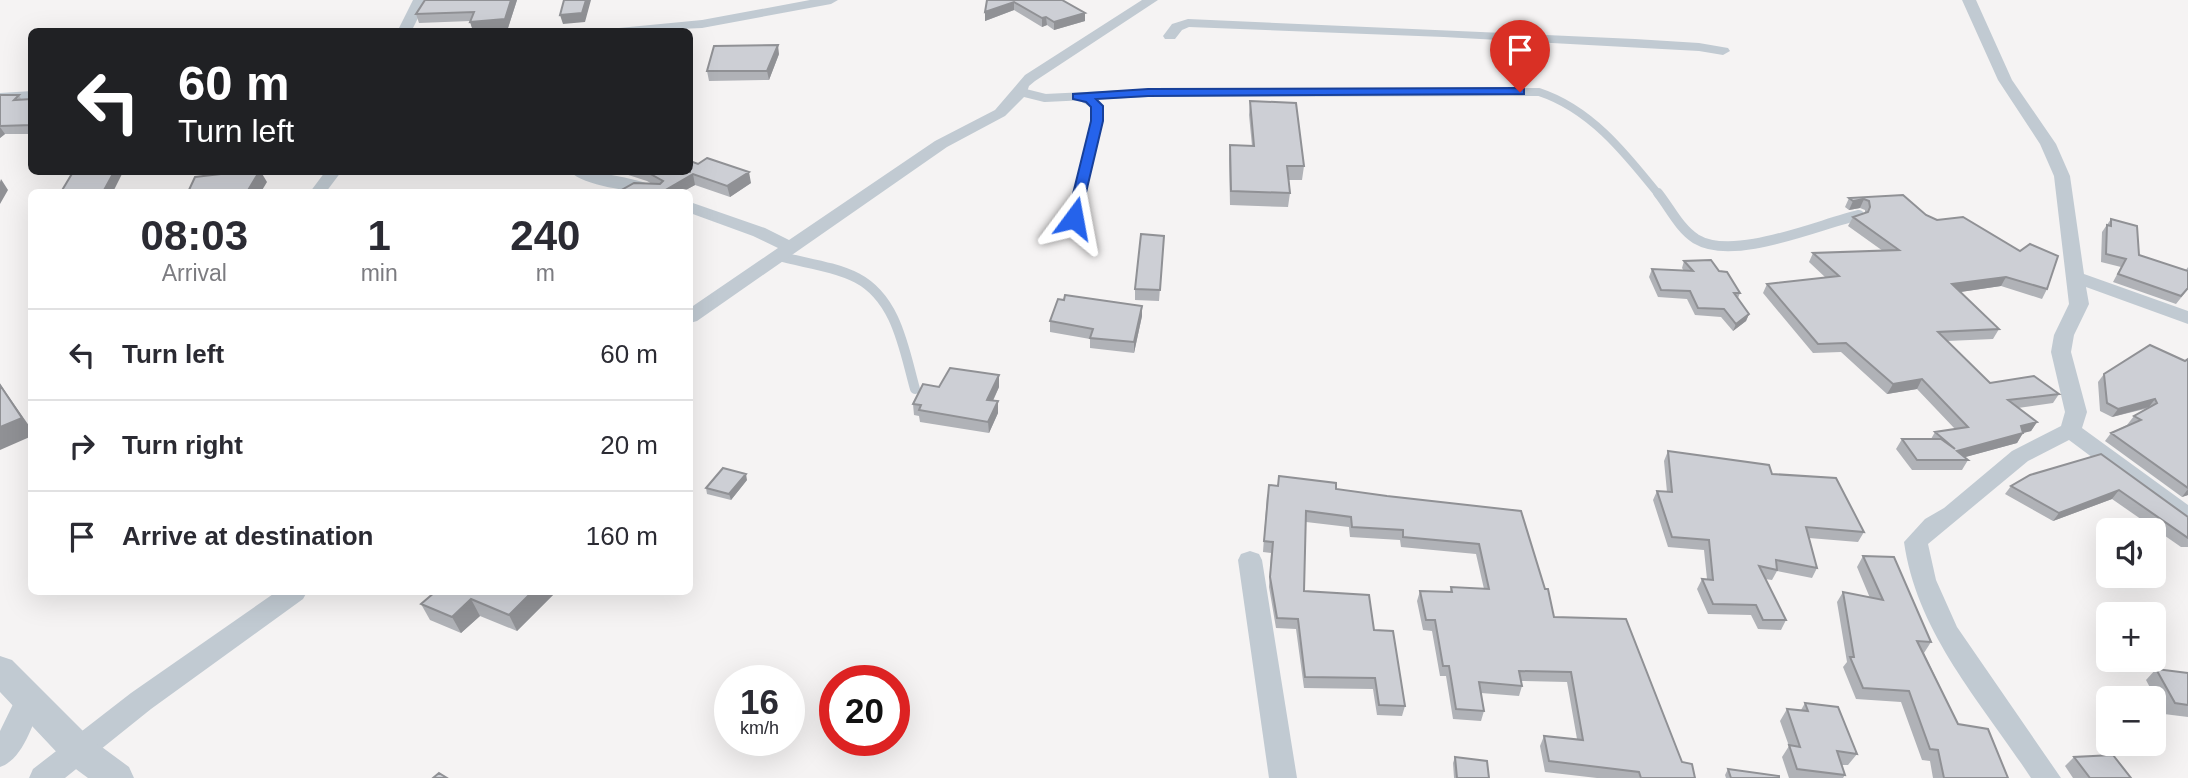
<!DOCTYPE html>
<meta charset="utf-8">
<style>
:root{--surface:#fff;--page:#f2f2f3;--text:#2b2b33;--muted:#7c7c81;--line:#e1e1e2}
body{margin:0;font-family:Helvetica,sans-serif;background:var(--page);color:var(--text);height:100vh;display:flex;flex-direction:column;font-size:26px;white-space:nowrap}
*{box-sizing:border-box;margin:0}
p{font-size:23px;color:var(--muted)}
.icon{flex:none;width:38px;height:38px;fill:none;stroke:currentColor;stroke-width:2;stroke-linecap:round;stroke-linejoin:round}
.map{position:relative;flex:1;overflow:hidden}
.details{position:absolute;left:28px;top:189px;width:665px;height:406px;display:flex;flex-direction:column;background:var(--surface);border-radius:10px;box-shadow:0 7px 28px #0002}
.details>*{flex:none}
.guide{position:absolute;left:28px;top:28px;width:665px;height:147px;border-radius:10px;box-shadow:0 7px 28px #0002;background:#202124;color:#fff;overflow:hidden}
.controls{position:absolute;left:2096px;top:518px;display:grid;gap:14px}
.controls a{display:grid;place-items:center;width:70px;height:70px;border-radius:10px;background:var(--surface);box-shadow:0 7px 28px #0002;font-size:35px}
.speed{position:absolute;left:714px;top:665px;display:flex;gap:14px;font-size:35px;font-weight:700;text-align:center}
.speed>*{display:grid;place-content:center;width:91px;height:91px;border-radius:50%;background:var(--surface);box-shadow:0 7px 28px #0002;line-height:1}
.speed small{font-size:18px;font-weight:400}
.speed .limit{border:10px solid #d22;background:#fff;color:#111}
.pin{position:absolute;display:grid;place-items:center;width:60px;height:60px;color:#fff;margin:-72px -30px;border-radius:50% 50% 50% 0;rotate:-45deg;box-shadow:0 0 7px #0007}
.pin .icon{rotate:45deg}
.me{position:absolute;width:77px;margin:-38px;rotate:13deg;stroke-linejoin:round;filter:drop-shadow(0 0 5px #0008)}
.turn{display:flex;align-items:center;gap:24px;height:147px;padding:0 35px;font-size:32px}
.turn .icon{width:91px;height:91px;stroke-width:2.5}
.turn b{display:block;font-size:49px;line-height:60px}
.eta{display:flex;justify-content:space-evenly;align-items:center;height:119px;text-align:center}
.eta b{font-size:42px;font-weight:600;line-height:49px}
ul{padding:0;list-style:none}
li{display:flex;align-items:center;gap:21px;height:91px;padding:0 35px;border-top:2px solid var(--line)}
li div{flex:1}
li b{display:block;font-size:26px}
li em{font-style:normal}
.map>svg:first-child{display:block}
</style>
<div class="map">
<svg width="2188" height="778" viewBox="0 0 2188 778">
<rect width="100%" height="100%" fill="#f5f3f3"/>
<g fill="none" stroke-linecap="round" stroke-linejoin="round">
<path stroke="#c1cad2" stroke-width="8" d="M 1021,92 L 1045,98 L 1148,93 L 1539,92 C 1591,109 1626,154 1659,195
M 1079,195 L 1097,121 L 1097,106 L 1083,98"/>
<path stroke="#c1cad2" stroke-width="10" d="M 1658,193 C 1670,208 1679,228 1696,239 C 1734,262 1819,224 1859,215
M 1074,217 L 1080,193
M 779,256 C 804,263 833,266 857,278 C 897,299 904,350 915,389"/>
<path fill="#c1cad2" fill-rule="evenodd" d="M 413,0 L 427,0 L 411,32 L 397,32 Z
M 810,0 L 838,0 L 831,4 L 702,28 L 612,32 L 619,28 L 702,20 Z
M 1142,0 L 1158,0 L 1035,81 L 1029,86 L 1026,95 L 1005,116 L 947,147 L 697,321 L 690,323 L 690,308 L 778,248 L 753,236 L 690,213 L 690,202 L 765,228 L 789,240 L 935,141 L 995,110 L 1025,75 Z
M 1962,0 L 1976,0 L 2012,80 L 2056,144 L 2070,176 L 2084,274 L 2188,311 L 2188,324 L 2086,287 L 2089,304 L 2074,335 L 2071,352 L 2087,412 L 2082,428 L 2188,505 L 2188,526 L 2180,523 L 2069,440 L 2028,461 L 1928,544 L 1936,580 L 1957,627 L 2061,778 L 2031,778 C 1982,703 1917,634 1904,542 L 1925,519 L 1944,508 L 2012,451 L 2061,426 L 2065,412 L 2051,352 L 2054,335 L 2069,304 L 2054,176 L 2040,144 L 1998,80 Z
M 1188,19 L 1635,39 L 1699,43 L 1728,48 L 1730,51 L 1723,55 L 1699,51 L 1444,37 L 1189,27 L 1182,30 L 1175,39 L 1165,39 L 1163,36 L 1172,24 Z
M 32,91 L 32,100 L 0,103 L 0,93 Z
M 325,172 L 341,172 L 326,192 L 310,192 Z
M 571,172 C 589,170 651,179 663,192 C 644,194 584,187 571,172 Z
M 1250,551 L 1259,554 L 1262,560 L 1297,778 L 1269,778 L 1238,560 L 1241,554 Z
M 276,592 L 307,592 L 303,599 L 151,709 L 65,778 L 29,778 L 33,769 L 131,693 Z
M 29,689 L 39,692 L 43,700 C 33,722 24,759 0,767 L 0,731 L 19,692 Z"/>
<path fill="#c1cad2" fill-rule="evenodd" d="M 0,656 L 12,660 L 91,739 L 129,767 L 134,778 L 88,778 L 65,761 L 0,692 Z"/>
</g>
<path fill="#b0b2b7" d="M 517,0 L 508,28 L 473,31 L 470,21 L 419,23 L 416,14 Z
M 987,0 L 1062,0 L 1085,13 L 1085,21 L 1054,30 L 1047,25 L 1042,27 L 1014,10 L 985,21 Z
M 779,54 L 769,80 L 709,81 L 707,71 Z
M 0,95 L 19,95 L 21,99 L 32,99 L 32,134 L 5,134 L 0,138 Z
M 1250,101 L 1304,166 L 1302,180 L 1288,180 L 1290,193 L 1288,207 L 1230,205 L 1229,159 L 1230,145 L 1252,146 L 1249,115 Z
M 619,172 L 690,172 L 751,183 L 730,197 L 695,185 L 682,192 L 618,192 L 652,184 L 647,181 Z
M 1903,195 L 1926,215 L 2047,289 L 2042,299 L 2001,286 L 1960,292 L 1999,329 L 1993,339 L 1947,341 L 1990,383 L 2059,394 L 2053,403 L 2018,408 L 2037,422 L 2031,431 L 2023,433 L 2017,443 L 1965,457 L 1968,460 L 1962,470 L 1912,470 L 1896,449 L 1902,439 L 1931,439 L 1935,432 L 1955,429 L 1917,389 L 1887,394 L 1841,352 L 1813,353 L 1763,293 L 1767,284 L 1826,278 L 1809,262 L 1813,253 L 1883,251 L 1848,226 L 1853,217 L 1865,213 L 1865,210 L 1860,208 L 1849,210 L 1845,207 L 1849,198 Z
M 2111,219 L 2139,255 L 2186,270 L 2188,267 L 2188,289 L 2176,304 L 2113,282 L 2121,267 L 2101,262 L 2102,232 Z
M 1164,236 L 1159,301 L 1135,300 L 1135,289 Z
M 1684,261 L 1719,271 L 1740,293 L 1738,298 L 1749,314 L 1746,321 L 1733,331 L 1721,317 L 1695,315 L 1687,299 L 1658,297 L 1649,277 L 1652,269 L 1684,271 L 1682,268 Z
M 1142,306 L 1142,316 L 1134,353 L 1090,348 L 1090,339 L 1050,332 L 1050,321 Z
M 2188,359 L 2188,495 L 2182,497 L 2105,441 L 2111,433 L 2127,425 L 2134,416 L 2149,408 L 2112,417 L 2100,411 L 2098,382 L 2104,374 L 2185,361 Z
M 999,375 L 999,387 L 993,401 L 998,401 L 998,413 L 989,433 L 920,422 L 919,416 L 914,415 L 913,404 L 939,387 Z
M 1668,451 L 1772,474 L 1864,532 L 1858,542 L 1809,538 L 1817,568 L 1812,578 L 1777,571 L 1772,580 L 1765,579 L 1786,620 L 1781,630 L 1758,629 L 1751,615 L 1708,614 L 1697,589 L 1702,579 L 1707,579 L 1704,550 L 1668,547 L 1653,500 L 1657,491 L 1667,492 L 1664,461 Z
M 2101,454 L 2188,517 L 2188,547 L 2181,547 L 2112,499 L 2053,521 L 2005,494 L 2011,486 Z
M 747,480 L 731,500 L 707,494 L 706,488 Z
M 1277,486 L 1336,489 L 1387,496 L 1521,511 L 1545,589 L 1554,617 L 1695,778 L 1597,778 L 1545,772 L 1540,746 L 1544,736 L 1577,739 L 1567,682 L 1522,681 L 1522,686 L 1519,696 L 1481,693 L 1484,711 L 1481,721 L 1453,719 L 1446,676 L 1440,676 L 1432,631 L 1423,630 L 1417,601 L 1420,591 L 1450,592 L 1451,587 L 1484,589 L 1476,554 L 1401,547 L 1400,540 L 1350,537 L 1349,527 L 1306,522 L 1304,591 L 1374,630 L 1405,706 L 1402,716 L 1377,715 L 1373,689 L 1304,688 L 1296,629 L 1276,628 L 1269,587 L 1271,553 L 1263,552 L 1267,495 Z
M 1863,556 L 1931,642 L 1924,653 L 1958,724 L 2008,778 L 1933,778 L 1930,761 L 1922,760 L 1901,702 L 1856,699 L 1843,667 L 1847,662 L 1837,602 L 1843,592 L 1870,598 L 1857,567 Z
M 428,592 L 556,592 L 517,631 L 480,616 L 461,633 L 430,620 L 421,604 L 433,594 Z
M 2156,669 L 2188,673 L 2188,717 L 2164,714 L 2146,680 Z
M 1805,703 L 1857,754 L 1848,765 L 1841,765 L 1845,775 L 1843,778 L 1789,778 L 1782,757 L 1789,746 L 1780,721 L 1787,709 L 1801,710 Z
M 1455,757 L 1489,778 L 1454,778 L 1453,763 Z
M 2074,757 L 2131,778 L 2073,778 L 2065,766 Z
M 1728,769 L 1779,778 L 1726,778 L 1725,775 Z"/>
<path fill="#909195" d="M 511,0 L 517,0 L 508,28 L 473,31 L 470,22 Z
M 586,0 L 591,0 L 585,22 L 563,24 L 560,15 Z
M 1014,2 L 1014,10 L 985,21 L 985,12 Z
M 1085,13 L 1085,21 L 1054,30 L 1054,22 Z
M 1046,17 L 1047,25 L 1042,27 L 1042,18 Z
M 778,45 L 779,54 L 769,80 L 767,71 Z
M 0,127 L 5,134 L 0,138 Z
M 114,172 L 123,172 L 113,192 L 103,192 Z
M 259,172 L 261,172 L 267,182 L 261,192 L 247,192 Z
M 749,172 L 751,183 L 730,197 L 727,186 Z
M 693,174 L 695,185 L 682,192 L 662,192 Z
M 1,179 L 8,190 L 0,204 L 0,182 Z
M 1864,199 L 1860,208 L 1849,210 L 1853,201 Z
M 2006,277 L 2001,286 L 1947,294 L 1952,284 Z
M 1142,306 L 1142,316 L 1134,353 L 1134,342 Z
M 1749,314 L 1746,321 L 1733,331 L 1736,324 Z
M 999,375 L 999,387 L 988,411 L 987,400 Z
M 1922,379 L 1917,389 L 1887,394 L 1893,384 Z
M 0,384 L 32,430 L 32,436 L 0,450 Z
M 2155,399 L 2149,407 L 2112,417 L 2118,409 Z
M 998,401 L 998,413 L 989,433 L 988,422 Z
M 2037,422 L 2031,431 L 2015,435 L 2021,426 Z
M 2023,433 L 2017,443 L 1951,461 L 1957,451 Z
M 746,474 L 747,480 L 731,500 L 729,494 Z
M 2188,489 L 2188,495 L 2182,497 Z
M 2119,490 L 2112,499 L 2053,521 L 2059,513 Z
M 532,592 L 556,592 L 517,631 L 509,615 Z
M 471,599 L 480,616 L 461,633 L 452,617 Z"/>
<path fill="#cdcfd5" stroke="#909195" stroke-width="2" d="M 425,0 L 511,0 L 505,19 L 470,22 L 474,12 L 416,14 Z
M 564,0 L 586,0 L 582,13 L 560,15 Z
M 987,0 L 1062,0 L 1085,13 L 1054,22 L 1046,17 L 1042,18 L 1014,2 L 985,12 Z
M 778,45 L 767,71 L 707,71 L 714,46 Z
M 0,95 L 19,95 L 14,100 L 32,99 L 32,125 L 0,126 Z
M 1250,101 L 1296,103 L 1304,166 L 1287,166 L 1290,193 L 1231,191 L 1230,145 L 1254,146 Z
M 707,158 L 749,172 L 727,186 L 693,174 L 662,192 L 618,192 L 634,183 L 660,184 L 663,181 L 647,172 L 690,172 L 690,161 L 698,164 Z
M 73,172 L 114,172 L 103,192 L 61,192 Z
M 238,172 L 259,172 L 247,192 L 188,192 L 195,177 Z
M 1903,195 L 1926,215 L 1937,220 L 1963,217 L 2020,251 L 2030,244 L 2058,256 L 2047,289 L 2006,277 L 1952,284 L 1999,329 L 1938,332 L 1990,383 L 2034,376 L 2059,394 L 2008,400 L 2037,422 L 2021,426 L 2023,433 L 1957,451 L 1968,460 L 1917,460 L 1902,439 L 1941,439 L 1955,449 L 1935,432 L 1968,427 L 1922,379 L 1893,384 L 1846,343 L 1818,344 L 1767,284 L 1839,276 L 1813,253 L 1899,250 L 1853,217 L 1868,212 L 1870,207 L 1869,201 L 1864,199 L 1853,201 L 1849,198 Z
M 2111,219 L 2137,226 L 2139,255 L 2188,271 L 2188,288 L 2181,296 L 2118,274 L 2126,259 L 2106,254 L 2107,225 L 2111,226 Z
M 1141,234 L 1164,236 L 1160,290 L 1135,289 Z
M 1711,260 L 1719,271 L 1727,272 L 1740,293 L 1734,293 L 1749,314 L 1736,324 L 1724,309 L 1698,308 L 1690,291 L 1661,290 L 1652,269 L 1693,271 L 1684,261 Z
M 1065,295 L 1142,306 L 1134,342 L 1090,338 L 1093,329 L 1050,321 L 1058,299 L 1064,300 Z
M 2150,345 L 2185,361 L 2188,359 L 2188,488 L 2111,433 L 2141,420 L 2134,416 L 2157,403 L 2155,399 L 2118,409 L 2107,403 L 2104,374 Z
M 950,368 L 999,375 L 987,400 L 998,401 L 988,422 L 919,410 L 921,405 L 913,404 L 923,384 L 939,387 Z
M 0,385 L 22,418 L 0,427 Z
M 1668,451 L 1769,465 L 1772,474 L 1836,478 L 1864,532 L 1806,527 L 1817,568 L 1776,560 L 1777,570 L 1759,566 L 1786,620 L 1763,620 L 1756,605 L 1713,604 L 1702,579 L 1713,580 L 1709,540 L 1672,537 L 1657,491 L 1672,492 Z
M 2101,454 L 2188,517 L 2188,538 L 2119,490 L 2059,513 L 2011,486 L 2030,475 Z
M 723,468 L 746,474 L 729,494 L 706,488 Z
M 1279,476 L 1336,483 L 1336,489 L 1387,496 L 1521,511 L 1545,589 L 1548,589 L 1554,617 L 1626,619 L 1682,762 L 1692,764 L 1695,778 L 1641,778 L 1639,772 L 1549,761 L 1544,736 L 1583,740 L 1571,672 L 1519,671 L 1522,686 L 1479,682 L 1484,711 L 1456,709 L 1449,666 L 1443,666 L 1435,620 L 1426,620 L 1420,591 L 1452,592 L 1451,587 L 1489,589 L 1479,544 L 1403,537 L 1403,530 L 1352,527 L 1351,517 L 1306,511 L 1304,591 L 1369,595 L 1374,630 L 1393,631 L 1405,706 L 1379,705 L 1375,678 L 1305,677 L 1298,619 L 1277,618 L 1270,577 L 1273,542 L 1264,541 L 1269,485 L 1278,486 Z
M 1863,556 L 1894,557 L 1931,642 L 1917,641 L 1958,724 L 1988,729 L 2008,778 L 1944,778 L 1938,750 L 1930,749 L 1909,691 L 1863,688 L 1850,657 L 1854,657 L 1843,592 L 1883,600 Z
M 435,592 L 532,592 L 509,615 L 471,599 L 452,617 L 421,604 Z
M 2156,669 L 2188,673 L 2188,705 L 2175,703 Z
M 1805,703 L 1838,707 L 1857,754 L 1837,751 L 1845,775 L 1797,769 L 1789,745 L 1800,747 L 1787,709 L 1808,711 Z
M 2113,755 L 2131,778 L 2090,778 L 2074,757 Z
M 1455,757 L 1487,761 L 1489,778 L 1457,778 Z
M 1728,769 L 1779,776 L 1779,778 L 1731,778 Z
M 439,773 L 447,778 L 433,778 Z"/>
<path fill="#2563eb" stroke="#184099" stroke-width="2" d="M 1520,88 L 1524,89 L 1524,94 L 1148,96 L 1096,99 L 1103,106 L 1103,121 L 1080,218 L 1074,222 L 1067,218 L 1091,121 L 1091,107 L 1086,102 L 1073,99 L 1073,94 L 1148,89 Z"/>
</svg>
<div class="controls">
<a><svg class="icon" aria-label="sound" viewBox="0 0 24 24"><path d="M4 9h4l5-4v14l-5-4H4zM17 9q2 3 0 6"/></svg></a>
<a>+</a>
<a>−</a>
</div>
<div class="speed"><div>16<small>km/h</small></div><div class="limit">20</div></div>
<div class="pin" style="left:1520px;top:92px;background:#d93025"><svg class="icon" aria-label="arrive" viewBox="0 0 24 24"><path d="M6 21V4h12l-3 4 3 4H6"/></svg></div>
<svg class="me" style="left:1074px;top:218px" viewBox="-20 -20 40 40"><path d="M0-17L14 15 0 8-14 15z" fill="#2563eb" stroke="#fff" stroke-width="4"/></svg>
<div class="guide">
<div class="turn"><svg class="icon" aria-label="left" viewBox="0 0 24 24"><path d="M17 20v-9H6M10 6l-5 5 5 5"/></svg><div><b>60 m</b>Turn left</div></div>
</div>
<section class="details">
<div class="eta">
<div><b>08:03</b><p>Arrival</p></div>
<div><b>1</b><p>min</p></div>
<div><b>240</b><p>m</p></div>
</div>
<ul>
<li><svg class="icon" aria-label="left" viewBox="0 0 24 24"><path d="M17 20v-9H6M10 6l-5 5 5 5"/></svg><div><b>Turn left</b></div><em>60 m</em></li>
<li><svg class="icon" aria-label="right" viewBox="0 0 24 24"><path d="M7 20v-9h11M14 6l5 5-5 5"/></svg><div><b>Turn right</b></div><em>20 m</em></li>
<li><svg class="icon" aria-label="arrive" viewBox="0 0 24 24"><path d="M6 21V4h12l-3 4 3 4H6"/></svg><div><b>Arrive at destination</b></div><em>160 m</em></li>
</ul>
</section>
</div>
